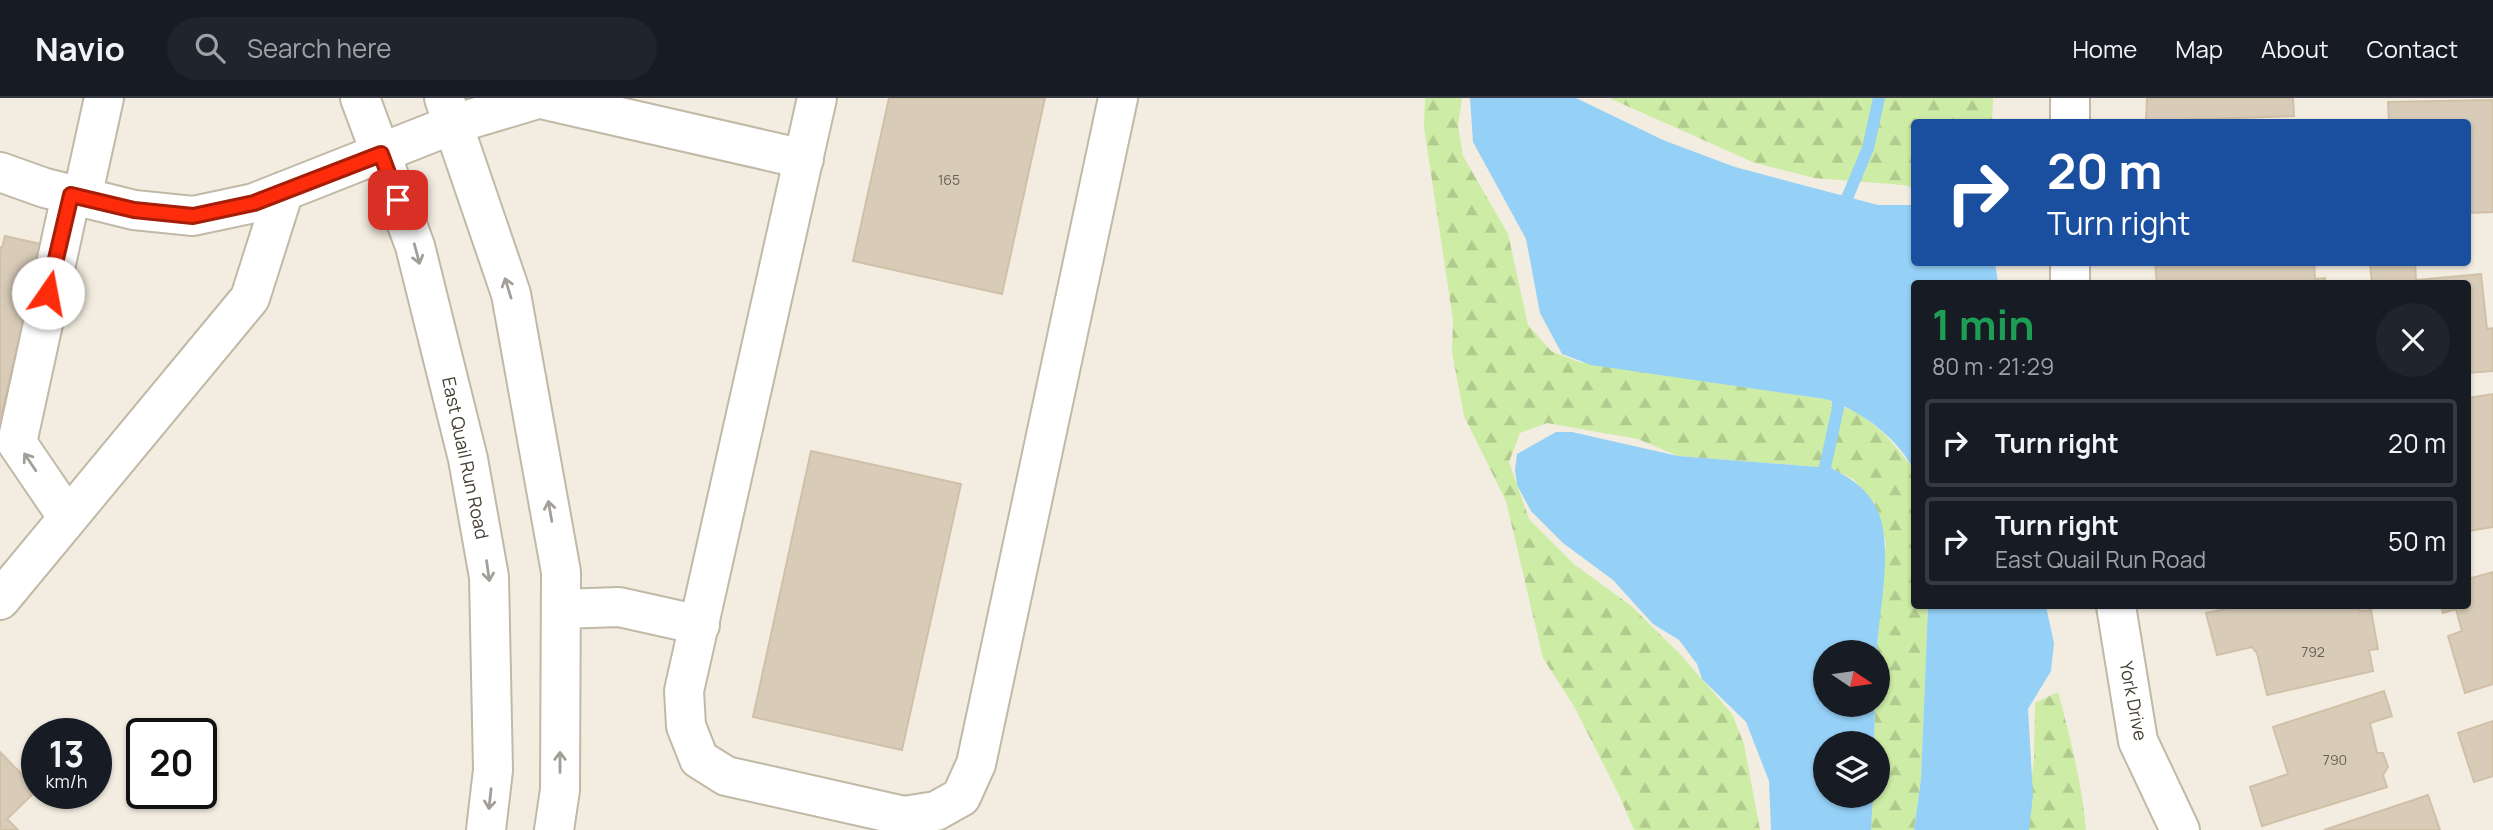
<!DOCTYPE html>
<meta charset="utf-8">
<style>
:root{--surface:#171b24;--page:#20242c;--text:#f1f3f6;--muted:#9ea1a6;--line:#363941}
body{margin:0;font-family:Manrope,sans-serif;background:var(--page);color:var(--text);height:100vh;display:flex;flex-direction:column;font-size:26px;white-space:nowrap}
*{box-sizing:border-box;margin:0}
p{font-size:23px;color:var(--muted)}
.icon{flex:none;width:38px;height:38px;fill:none;stroke:currentColor;stroke-width:2;stroke-linecap:round;stroke-linejoin:round}
.map{position:relative;flex:1;overflow:hidden}
.drawer{position:absolute;left:1911px;top:182px;width:560px;height:329px;display:flex;flex-direction:column;background:var(--surface);border-radius:7px;box-shadow:0 2px 5px #0004}
.drawer>*{flex:none}
.hud{position:absolute;left:1911px;top:21px;width:560px;height:147px;border-radius:7px;box-shadow:0 2px 5px #0004;background:#1a4fa0;color:#fff;overflow:hidden}
.needle{width:46px;rotate:103deg}
.buttons{position:absolute;left:1813px;top:542px;display:grid;gap:14px}
.buttons a{display:grid;place-items:center;width:77px;height:77px;border-radius:50%;background:var(--surface);box-shadow:0 2px 5px #0004;font-size:35px}
.speed{position:absolute;left:21px;top:620px;display:flex;gap:14px;font-size:35px;font-weight:700;text-align:center}
.speed>*{display:grid;place-content:center;width:91px;height:91px;border-radius:50%;background:var(--surface);box-shadow:0 2px 5px #0004;line-height:1}
.speed small{font-size:18px;font-weight:400}
.speed .limit{border:4px solid #111;border-radius:10px;background:#fff;color:#111}
.pin{position:absolute;display:grid;place-items:center;width:60px;height:60px;color:#fff;margin:-30px;border-radius:14px;box-shadow:0 4px 10px #0006}
.me{position:absolute;width:77px;margin:-38px;rotate:12deg;stroke-linejoin:round;filter:drop-shadow(0 0 5px #0008)}
.turn{display:flex;align-items:center;gap:24px;height:147px;padding:0 21px;font-size:32px}
.turn .icon{width:91px;height:91px;stroke-width:2.5}
.turn b{display:block;font-size:49px;line-height:60px}
.round{display:grid;place-items:center;flex:none;width:74px;height:74px;border-radius:37px;background:var(--page)}
.summary{display:flex;align-items:center;justify-content:space-between;height:119px;padding:0 21px}
h1{font-size:42px;font-weight:700;line-height:52px;color:#1e9e55}
ul{padding:0;list-style:none}
li{display:flex;align-items:center;gap:21px;height:88px;margin:0 14px 10px;padding:0 7px;border:4px solid var(--line);border-radius:7px}
li div{flex:1}
li b{display:block;font-size:26px}
li em{font-style:normal}
header{display:flex;align-items:center;gap:42px;box-sizing:border-box;height:98px;padding:0 35px;background:var(--surface);border-bottom:2px solid var(--line)}
header strong{font-size:33px}
nav{display:flex;gap:38px;margin-inline-start:auto;font-size:24px}
.search{width:490px;height:63px;background:var(--page);display:flex;align-items:center;gap:18px;box-sizing:border-box;padding:0 24px;border-radius:38px;color:var(--muted);font-size:26px}
.map>svg:first-child{display:block}
</style>
<header>
<strong>Navio</strong>
<div class="search"><svg class="icon" aria-label="search" viewBox="0 0 24 24"><circle cx="10" cy="10" r="6"/><path d="M15 15l6 6"/></svg>Search here</div>
<nav><a>Home</a><a>Map</a><a>About</a><a>Contact</a></nav>
</header>
<div class="map">
<svg width="2493" height="732" viewBox="0 0 2493 732">
<defs>
<pattern id="forest-firs" width="22" height="20" patternUnits="userSpaceOnUse" patternTransform="scale(1.75)"><rect width="22" height="20" fill="#cdeca5"/><path d="M5 1l3.5 6h-7zM16 11l3.5 6h-7z" fill="#b1cb8e"/></pattern>
</defs>
<rect width="100%" height="100%" fill="#f3ede1"/>
<path fill="url(#forest-firs)" d="M 1425,0 L 1462,0 L 1458,28 L 1463,58 L 1508,136 L 1528,227 L 1551,253 L 1579,264 L 1825,301 L 1860,316 L 1884,335 L 1913,370 L 1914,508 L 1928,508 L 1921,681 L 1914,732 L 1871,732 L 1873,698 L 1878,698 L 1878,646 L 1874,646 L 1875,607 L 1878,607 L 1877,549 L 1886,444 L 1874,405 L 1853,381 L 1831,370 L 1678,358 L 1638,341 L 1547,325 L 1520,335 L 1509,364 L 1529,421 L 1575,467 L 1630,507 L 1681,557 L 1732,616 L 1744,646 L 1760,732 L 1634,732 L 1619,697 L 1575,610 L 1543,560 L 1506,403 L 1464,318 L 1452,254 L 1453,222 L 1424,29 Z
M 1609,0 L 1993,0 L 1992,24 L 1914,24 L 1914,90 L 1903,87 L 1814,80 L 1755,65 Z
M 2058,594 C 2070,639 2082,685 2086,732 L 2026,732 L 2034,660 L 2035,605 Z"/>
<path fill="#95d1f7" d="M 1470,0 L 1576,0 L 1663,42 L 1735,69 L 1878,107 L 1914,107 L 1914,164 L 1995,165 L 1998,185 L 1914,186 L 1914,373 C 1898,339 1860,312 1825,301 L 1591,267 L 1562,256 L 1540,215 L 1526,141 L 1473,44 Z
M 1556,334 L 1572,334 L 1678,358 L 1831,370 C 1847,378 1863,388 1873,404 C 1897,440 1878,513 1877,555 L 1825,555 L 1825,607 L 1875,607 L 1874,646 L 1825,646 L 1825,698 L 1873,698 L 1871,732 L 1771,732 L 1769,683 L 1746,624 L 1702,581 L 1697,566 L 1679,542 L 1653,526 L 1613,482 L 1563,445 L 1531,413 L 1517,387 L 1515,372 L 1517,356 Z
M 1928,508 L 2046,508 L 2054,545 L 2051,573 L 2028,611 L 2033,697 L 2029,732 L 1914,732 L 1921,681 Z"/>
<g fill="none" stroke-linecap="round" stroke-linejoin="round">
<path stroke="#95d1f7" stroke-width="12" d="M 1842,112 L 1868,50 L 1879,0
M 1822,383 L 1838,310 L 1838,291"/>
</g>
<path fill="#d8cbb8" stroke="#d1c0a8" stroke-width="2" d="M 889,0 L 1045,0 L 1002,196 L 853,163 Z
M 2147,0 L 2293,0 L 2294,18 L 2146,23 Z
M 2493,2 L 2493,114 L 2468,115 L 2468,24 L 2389,24 L 2388,4 Z
M 5,138 L 41,146 L 0,323 L 0,149 L 2,150 Z
M 2155,164 L 2314,164 L 2315,181 L 2325,180 L 2326,186 L 2157,186 Z
M 2415,164 L 2416,182 L 2481,176 L 2487,231 L 2493,230 L 2493,273 L 2468,275 L 2468,186 L 2372,186 L 2370,165 Z
M 2493,296 L 2493,429 L 2468,433 L 2468,300 Z
M 811,353 L 961,386 L 902,652 L 753,619 Z
M 2493,474 L 2493,586 L 2465,595 L 2448,538 L 2462,533 L 2456,511 L 2443,515 L 2441,508 L 2468,508 L 2468,481 Z
M 2239,508 L 2359,508 L 2360,513 L 2371,512 L 2378,551 L 2369,552 L 2373,573 L 2267,597 L 2257,555 L 2252,549 L 2217,557 L 2206,515 Z
M 2384,593 L 2392,618 L 2370,625 L 2377,655 L 2383,655 L 2388,669 L 2383,677 L 2387,689 L 2262,728 L 2250,689 L 2288,676 L 2273,629 Z
M 2493,623 L 2493,678 L 2474,684 L 2458,635 Z
M 0,654 L 37,692 L 7,721 L 18,732 L 0,732 Z
M 2428,697 L 2440,732 L 2324,732 Z"/>
<g fill="none" stroke-linecap="round" stroke-linejoin="round">
<defs>
<path id="minor" d="M 360,0 L 415,148 L 468,361 L 489,479 L 493,672 L 486,732
M 444,0 L 511,196 L 561,474 L 560,692 L 554,732
M 817,0 L 684,593 L 686,628 L 699,661 L 726,678 L 904,718 L 936,713 L 961,699 L 976,666 L 1118,0
M 2070,0 L 2070,24
M 541,1 L 804,61
M 0,74 L 45,90 L 134,112 L 193,118 L 254,105 L 454,26 L 541,0
M 82,100 L 104,0
M 2070,164 L 2070,186
M 68,420 L 17,345 L 71,97
M 0,502 L 250,200 L 284,93
M 2116,508 L 2138,643 L 2180,732
M 561,511 L 619,509 L 700,527"/>
</defs>
<use href="#minor" stroke="#c1b8a6" stroke-width="42"/>
<use href="#minor" stroke="#fff" stroke-width="38"/>
</g>
<defs><path id="oneway-shaft" d="M-6 0H5M1.5-3L5.5 0L1.5 3" fill="none" stroke-width="1.6" stroke-linecap="round" stroke-linejoin="round" transform="scale(1.75)"/></defs>
<g stroke="#a29e98">
<use href="#oneway-shaft" transform="translate(417 156) rotate(75)"/>
<use href="#oneway-shaft" transform="translate(508 190) rotate(-107)"/>
<use href="#oneway-shaft" transform="translate(30 364) rotate(-124)"/>
<use href="#oneway-shaft" transform="translate(550 413) rotate(-100)"/>
<use href="#oneway-shaft" transform="translate(488 473) rotate(82)"/>
<use href="#oneway-shaft" transform="translate(560 664) rotate(-90)"/>
<use href="#oneway-shaft" transform="translate(490 701) rotate(96)"/>
</g>
<g fill="none" stroke-linecap="round" stroke-linejoin="round">
<defs>
<path id="route" d="M 48,195 L 71,97 L 134,112 L 193,118 L 254,105 L 381,56 L 398,102"/>
</defs>
<use href="#route" stroke="#a61d08" stroke-width="18"/>
<use href="#route" stroke="#ff2c0c" stroke-width="12"/>
</g>
<g text-anchor="middle" stroke-width="7" stroke-linejoin="round" paint-order="stroke">
<g font-size="14" fill="#696053">
<text x="949" y="87">165</text>
<text x="2313" y="559">792</text>
<text x="2335" y="667">790</text>
</g>
<g font-size="18" fill="#443d31" stroke="#fff">
<text transform="translate(465 360) rotate(78)" y="6">East Quail Run Road</text>
<text transform="translate(2133 603) rotate(79)" y="6">York Drive</text>
</g>
</g>
</svg>
<div class="buttons">
<a><svg class="needle" viewBox="-14 -14 28 28"><path d="M0-13l5 13h-10z" fill="#e53935"/><path d="M0 13l5-13h-10z" fill="#9ea1a6"/></svg></a>
<a><svg class="icon" aria-label="layers" viewBox="0 0 24 24"><path d="M12 4l9 5-9 5-9-5zM3 14l9 5 9-5"/></svg></a>
</div>
<div class="speed"><div>13<small>km/h</small></div><div class="limit">20</div></div>
<div class="pin" style="left:398px;top:102px;background:#d93025"><svg class="icon" aria-label="arrive" viewBox="0 0 24 24"><path d="M6 21V4h12l-3 4 3 4H6"/></svg></div>
<svg class="me" style="left:48px;top:195px" viewBox="-20 -20 40 40"><circle r="19" fill="#fff"/><path d="M0-13L10 11 0 6-10 11z" fill="#ff2c0c"/></svg>
<div class="hud">
<div class="turn"><svg class="icon" aria-label="right" viewBox="0 0 24 24"><path d="M7 20v-9h11M14 6l5 5-5 5"/></svg><div><b>20 m</b>Turn right</div></div>
</div>
<section class="drawer">
<div class="summary"><div><h1>1 min</h1><p>80 m · 21:29</p></div><a class="round"><svg class="icon" aria-label="close" viewBox="0 0 24 24"><path d="M6 6l12 12M18 6L6 18"/></svg></a></div>
<ul>
<li><svg class="icon" aria-label="right" viewBox="0 0 24 24"><path d="M7 20v-9h11M14 6l5 5-5 5"/></svg><div><b>Turn right</b></div><em>20 m</em></li>
<li><svg class="icon" aria-label="right" viewBox="0 0 24 24"><path d="M7 20v-9h11M14 6l5 5-5 5"/></svg><div><b>Turn right</b><p>East Quail Run Road</p></div><em>50 m</em></li>
</ul>
</section>
</div>
